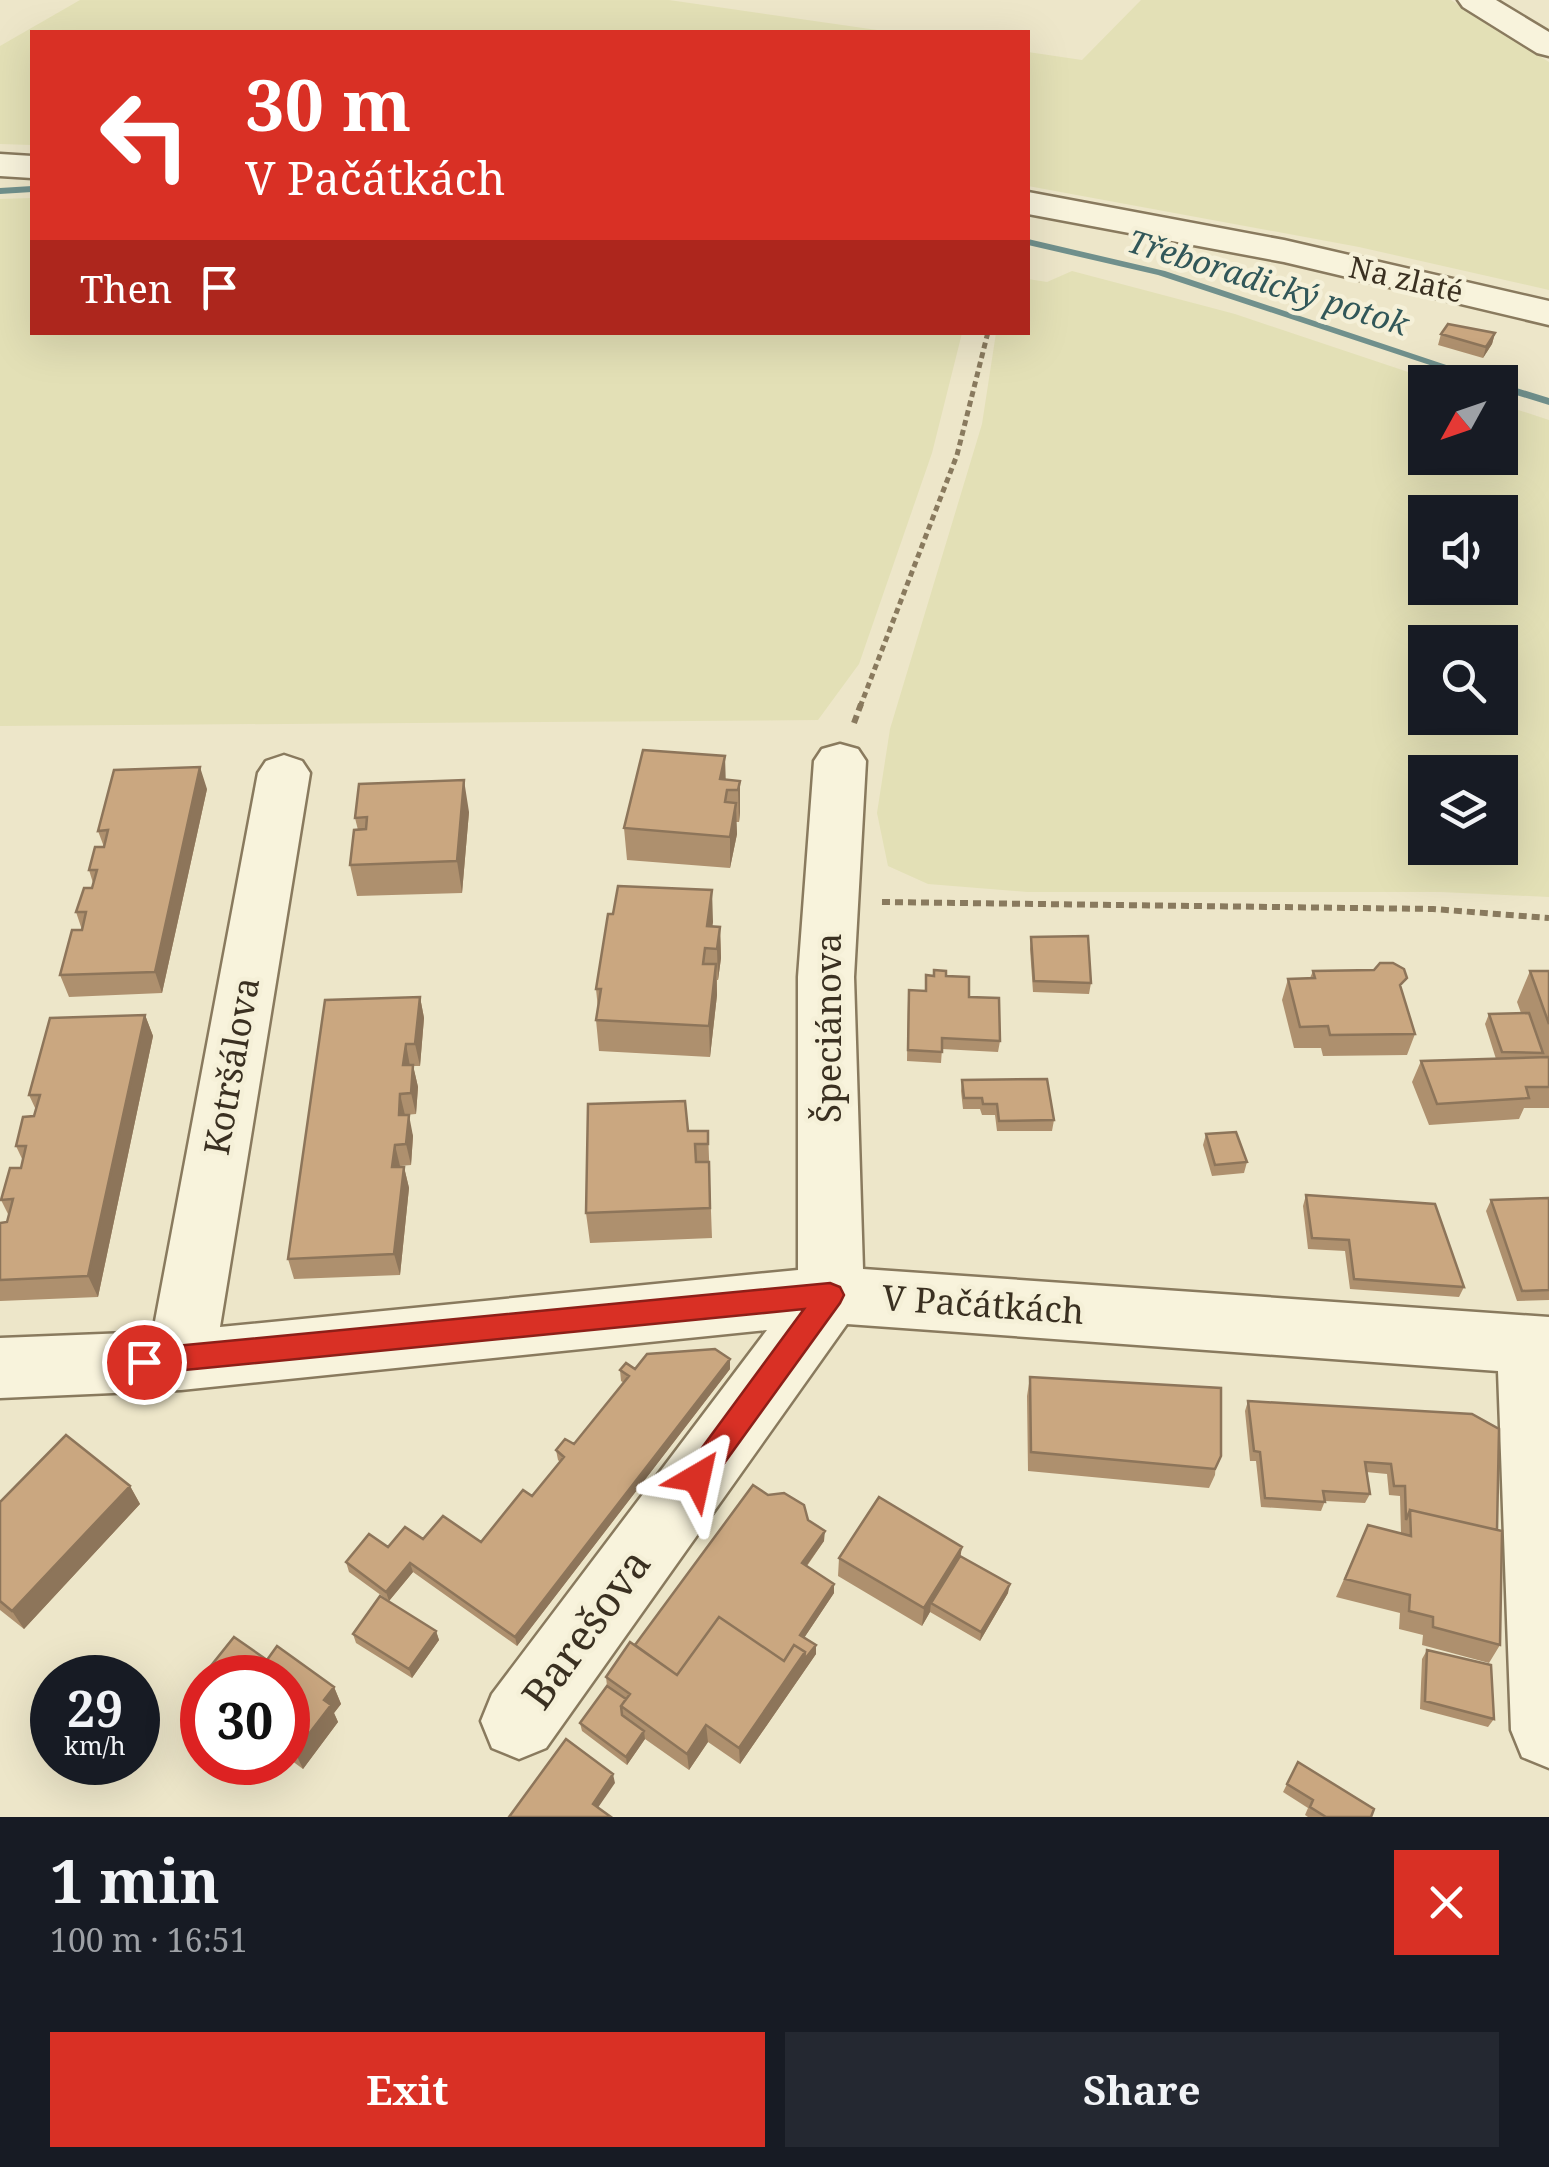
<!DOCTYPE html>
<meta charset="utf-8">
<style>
:root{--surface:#171b24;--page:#242831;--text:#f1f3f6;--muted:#9ea1a6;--accent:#d93025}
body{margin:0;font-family:"Noto Serif",serif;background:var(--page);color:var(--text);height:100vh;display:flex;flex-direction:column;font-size:38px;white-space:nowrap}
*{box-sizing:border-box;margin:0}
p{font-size:32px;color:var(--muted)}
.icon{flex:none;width:55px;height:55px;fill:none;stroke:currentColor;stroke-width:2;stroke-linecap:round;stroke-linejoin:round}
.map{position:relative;height:1817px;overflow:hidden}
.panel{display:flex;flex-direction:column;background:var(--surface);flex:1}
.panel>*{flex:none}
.top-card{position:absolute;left:30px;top:30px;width:1000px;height:305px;border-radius:0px;box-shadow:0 10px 40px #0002;background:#d93025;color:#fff;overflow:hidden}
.needle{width:65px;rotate:230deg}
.controls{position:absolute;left:1408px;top:365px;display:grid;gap:20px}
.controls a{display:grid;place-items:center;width:110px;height:110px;border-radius:0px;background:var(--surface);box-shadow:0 10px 40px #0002;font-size:50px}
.speed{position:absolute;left:30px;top:1655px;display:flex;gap:20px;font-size:50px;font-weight:700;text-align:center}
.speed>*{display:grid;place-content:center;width:130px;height:130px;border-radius:50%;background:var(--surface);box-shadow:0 10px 40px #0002;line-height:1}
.speed small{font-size:25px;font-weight:400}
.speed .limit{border:15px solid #d22;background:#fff;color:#111}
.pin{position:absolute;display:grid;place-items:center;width:85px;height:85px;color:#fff;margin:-42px;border:5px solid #fff;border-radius:50%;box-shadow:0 2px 10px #0007}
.me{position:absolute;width:110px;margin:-55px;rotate:36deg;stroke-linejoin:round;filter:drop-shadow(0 0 8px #0008)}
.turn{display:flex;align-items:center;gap:35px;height:210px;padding:0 50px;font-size:45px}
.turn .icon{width:130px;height:130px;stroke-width:2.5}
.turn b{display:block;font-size:70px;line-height:85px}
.then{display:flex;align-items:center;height:95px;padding:0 50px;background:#0003;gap:20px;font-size:38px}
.round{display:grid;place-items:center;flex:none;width:105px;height:105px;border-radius:0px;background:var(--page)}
.headline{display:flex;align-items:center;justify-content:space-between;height:170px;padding:0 50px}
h1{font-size:60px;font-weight:700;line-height:75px}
.action{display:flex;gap:20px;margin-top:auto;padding:20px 50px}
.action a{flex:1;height:115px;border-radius:0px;background:var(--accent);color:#fff;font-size:40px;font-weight:700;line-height:115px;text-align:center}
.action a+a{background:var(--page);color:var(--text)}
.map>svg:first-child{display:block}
</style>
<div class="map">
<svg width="1549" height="1817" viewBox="0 0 1549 1817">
<rect width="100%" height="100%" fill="#ede6c9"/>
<path fill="#e3e0b6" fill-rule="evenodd" d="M 80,0 L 669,0 L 891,32 L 32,32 L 32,145 L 0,144 L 0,46 Z
M 1141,0 L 1451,0 L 1549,62 L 1549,290 L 1359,247 L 1028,186 L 1028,52 L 1082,60 Z
M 32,198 L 32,332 L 962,333 L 932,453 L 859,664 L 818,720 L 0,726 L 0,199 Z
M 1072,271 L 1235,314 L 1438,382 L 1425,382 L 1425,458 L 1500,458 L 1500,404 L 1549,420 L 1549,897 L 1441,892 L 1027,892 L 928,884 L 888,866 L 877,813 L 890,729 L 982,424 L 996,333 L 1028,332 L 1028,279 L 1047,282 ZM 1500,512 L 1500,588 L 1425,588 L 1425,512 ZM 1500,642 L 1500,718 L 1425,718 L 1425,642 ZM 1500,772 L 1500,848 L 1425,848 L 1425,772 Z"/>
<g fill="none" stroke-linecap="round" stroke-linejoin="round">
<path fill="#70908c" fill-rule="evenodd" d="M 32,186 L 32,192 L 0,194 L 0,188 Z
M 1028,239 L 1165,271 L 1497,382 L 1481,382 L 1158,275 L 1028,245 Z
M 1500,383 L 1549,398 L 1549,405 L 1500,390 Z"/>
<defs>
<path id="minor" d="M 1458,0 L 1496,0 L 1549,32 L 1549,56 L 1537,53 L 1463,7 Z
M 0,154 L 32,156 L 32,178 L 0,176 Z
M 1028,192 L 1284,240 L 1549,301 L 1549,325 L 1284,262 L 1028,214 Z
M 840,744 L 858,749 L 866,761 L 854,977 L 863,1269 L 1549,1317 L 1549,1768 L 1522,1757 L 1511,1730 L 1498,1371 L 847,1324 L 546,1748 L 519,1759 L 492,1748 L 481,1721 L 492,1694 L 767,1330 L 181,1390 L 0,1398 L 0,1338 L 153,1332 L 258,773 L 266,761 L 284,755 L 302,761 L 310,773 L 220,1327 L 798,1270 L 798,977 L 814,761 L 822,749 Z"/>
</defs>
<use href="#minor" stroke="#897a5e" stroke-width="5"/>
<path stroke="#897a5e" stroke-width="5" stroke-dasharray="6 4" stroke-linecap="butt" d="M 860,707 L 957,455 L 988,332"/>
<path stroke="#897a5e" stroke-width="6" stroke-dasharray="8 5" stroke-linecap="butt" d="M 854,723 L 861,704
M 882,902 L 1433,909 L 1549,918"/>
<use href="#minor" fill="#f8f3dc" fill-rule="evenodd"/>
</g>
<path fill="#ae906e" d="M 1495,333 L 1492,344 L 1483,358 L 1438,345 L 1441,334 Z
M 725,756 L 725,780 L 740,781 L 740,812 L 739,822 L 736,822 L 737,834 L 730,868 L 627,860 L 624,828 Z
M 207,789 L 162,993 L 69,997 L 60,975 L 82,930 L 76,912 L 92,888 L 93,883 L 89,870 L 104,847 L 98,831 Z
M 469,812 L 462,893 L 357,896 L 350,865 L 358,830 L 355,818 Z
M 713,922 L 712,926 L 720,927 L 721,958 L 718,980 L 717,980 L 717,995 L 710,1057 L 599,1051 L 596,1020 L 598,1009 L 596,989 Z
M 1031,937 L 1091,983 L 1089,994 L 1033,992 L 1030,949 Z
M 1313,971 L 1402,991 L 1415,1034 L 1407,1055 L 1323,1056 L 1321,1048 L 1294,1048 L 1282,1000 L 1288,979 L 1310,978 Z
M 1530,971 L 1549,971 L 1549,1108 L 1524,1108 L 1519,1119 L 1429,1125 L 1412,1082 L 1421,1061 L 1496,1059 L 1485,1024 L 1489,1014 L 1521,1013 L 1517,1002 Z
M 946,976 L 969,997 L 1000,1041 L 998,1052 L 942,1049 L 941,1063 L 907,1061 L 908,1001 Z
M 420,997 L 424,1018 L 420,1066 L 413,1066 L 418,1087 L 416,1114 L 405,1115 L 413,1136 L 411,1165 L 400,1166 L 400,1167 L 404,1167 L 409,1188 L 400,1275 L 294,1279 L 288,1259 Z
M 145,1015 L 153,1036 L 98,1297 L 0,1301 L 0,1223 L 7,1222 L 9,1216 L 1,1200 L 21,1168 L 23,1161 L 16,1146 L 34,1116 L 36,1110 L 29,1095 Z
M 962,1080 L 1054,1120 L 1052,1131 L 997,1131 L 995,1115 L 982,1115 L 980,1109 L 963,1109 L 961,1091 Z
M 688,1131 L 708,1131 L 712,1238 L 590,1243 L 586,1213 Z
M 1206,1134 L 1247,1162 L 1244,1173 L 1212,1176 L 1203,1145 Z
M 1306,1195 L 1464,1287 L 1459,1297 L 1350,1289 L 1345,1251 L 1308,1249 L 1303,1206 Z
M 1549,1198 L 1549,1300 L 1517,1301 L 1486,1211 L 1491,1200 Z
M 635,1369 L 730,1369 L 517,1646 L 413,1572 L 389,1601 L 349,1572 L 346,1562 L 388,1547 L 481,1542 L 532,1496 L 560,1462 L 558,1460 L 556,1450 L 574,1444 L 624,1383 L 621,1381 L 620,1370 Z
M 1030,1377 L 1221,1388 L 1215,1475 L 1209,1488 L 1028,1471 L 1027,1396 Z
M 1248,1401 L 1472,1414 L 1497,1530 L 1500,1645 L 1489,1663 L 1422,1645 L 1423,1635 L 1399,1629 L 1400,1613 L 1336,1597 L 1368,1525 L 1401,1534 L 1400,1496 L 1389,1495 L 1387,1474 L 1366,1472 L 1370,1494 L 1365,1503 L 1325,1501 L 1321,1511 L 1261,1507 L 1256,1461 L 1250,1461 L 1245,1411 Z
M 130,1486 L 140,1504 L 24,1629 L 0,1610 L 0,1502 Z
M 808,1520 L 824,1541 L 807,1566 L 834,1584 L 834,1593 L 804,1638 L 816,1654 L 740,1764 L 708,1742 L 689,1770 L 645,1739 L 627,1765 L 582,1731 L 580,1723 L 607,1686 L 606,1677 L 635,1645 Z
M 962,1547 L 960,1556 L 1008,1593 L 980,1641 L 930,1612 L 922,1626 L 838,1576 L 839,1558 Z
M 436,1631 L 439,1640 L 412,1678 L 356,1643 L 353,1634 Z
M 234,1637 L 267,1660 L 277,1646 L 334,1687 L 341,1704 L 334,1713 L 338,1722 L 303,1769 L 288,1758 L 288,1678 L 202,1678 L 202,1691 L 198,1682 Z
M 1427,1650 L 1494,1719 L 1488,1727 L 1420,1709 L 1422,1659 Z
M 1298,1762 L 1371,1817 L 1308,1817 L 1305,1815 L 1308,1808 L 1283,1792 Z"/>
<path fill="#8d755a" d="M 1495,333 L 1492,344 L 1483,358 L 1486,347 Z
M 725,756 L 726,788 L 720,779 Z
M 200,767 L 207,789 L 162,993 L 155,972 Z
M 464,780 L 469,812 L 462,893 L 457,861 Z
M 740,781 L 740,812 L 739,822 L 738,790 Z
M 736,803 L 737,834 L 730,868 L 730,837 Z
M 712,890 L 713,922 L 709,948 L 707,926 Z
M 720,927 L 721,958 L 718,980 L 717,949 Z
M 716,964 L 717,995 L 710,1057 L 709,1026 Z
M 420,997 L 424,1018 L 420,1066 L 415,1044 Z
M 145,1015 L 153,1036 L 98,1297 L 88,1276 Z
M 406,1044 L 410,1066 L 403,1065 Z
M 413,1065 L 418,1087 L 416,1114 L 411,1093 Z
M 400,1094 L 405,1115 L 399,1115 Z
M 409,1115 L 413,1136 L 411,1165 L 406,1144 Z
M 395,1145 L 400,1166 L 398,1188 L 392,1167 Z
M 404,1167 L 409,1188 L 400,1275 L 394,1254 Z
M 730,1359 L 730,1369 L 517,1646 L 515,1637 Z
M 130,1486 L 140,1504 L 24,1629 L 12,1611 Z
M 825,1531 L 824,1541 L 802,1572 L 802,1563 Z
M 962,1547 L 959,1565 L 931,1603 L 930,1612 L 922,1626 L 924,1608 Z
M 410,1563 L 413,1572 L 389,1601 L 386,1592 Z
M 834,1584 L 834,1593 L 800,1644 L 800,1635 Z
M 1010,1584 L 1008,1593 L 980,1641 L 981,1632 Z
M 436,1631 L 439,1640 L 412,1678 L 409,1669 Z
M 816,1645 L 816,1654 L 740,1764 L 739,1748 L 805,1652 Z
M 334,1687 L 341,1704 L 334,1713 L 338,1722 L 303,1769 L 295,1752 L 324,1700 Z
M 706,1725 L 708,1742 L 689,1770 L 687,1754 Z
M 644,1731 L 645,1739 L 627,1765 L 626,1757 Z
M 613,1774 L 615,1783 L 595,1812 L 593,1804 Z"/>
<path fill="#caa780" stroke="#8d755a" stroke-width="2.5" d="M 1448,324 L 1495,333 L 1486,347 L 1441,334 Z
M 643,750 L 725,756 L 720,779 L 740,781 L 738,790 L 727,790 L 725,802 L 736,803 L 730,837 L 624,828 Z
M 200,767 L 155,972 L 60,975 L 72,930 L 82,930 L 86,912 L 76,912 L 84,888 L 92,888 L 97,870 L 89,870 L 95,847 L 104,847 L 108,830 L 98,831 L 114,770 Z
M 464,780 L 457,861 L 350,865 L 354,830 L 366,829 L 367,817 L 355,818 L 359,784 Z
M 618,886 L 712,890 L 707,926 L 720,927 L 717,949 L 705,948 L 703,964 L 716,964 L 709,1026 L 596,1020 L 601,989 L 596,989 L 608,914 L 613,914 Z
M 1088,936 L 1091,983 L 1034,981 L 1031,937 Z
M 1380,963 L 1393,963 L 1404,969 L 1407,978 L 1400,985 L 1415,1034 L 1330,1035 L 1328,1026 L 1300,1027 L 1288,979 L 1315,978 L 1313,971 L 1374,970 Z
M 934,970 L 946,971 L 946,976 L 969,977 L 969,997 L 999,998 L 1000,1041 L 942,1038 L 942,1052 L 908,1050 L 909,990 L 926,991 L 926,975 L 934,976 Z
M 1530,971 L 1549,971 L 1549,1024 Z
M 420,997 L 415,1044 L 406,1044 L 403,1065 L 413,1065 L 411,1093 L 400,1094 L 399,1115 L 409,1115 L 406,1144 L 395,1145 L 392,1167 L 404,1167 L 394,1254 L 288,1259 L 325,1000 Z
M 1529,1013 L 1543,1053 L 1502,1052 L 1489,1014 Z
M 145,1015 L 88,1276 L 0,1280 L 0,1223 L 7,1222 L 13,1199 L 1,1200 L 10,1168 L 21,1168 L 26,1146 L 16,1146 L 23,1117 L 34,1116 L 40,1095 L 29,1095 L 50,1018 Z
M 1549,1057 L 1549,1087 L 1526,1087 L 1529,1098 L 1437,1104 L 1421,1061 Z
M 1047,1079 L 1054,1120 L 999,1121 L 997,1104 L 983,1104 L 982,1098 L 964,1098 L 962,1080 Z
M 685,1101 L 688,1131 L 708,1131 L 708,1144 L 695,1144 L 696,1162 L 709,1162 L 710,1208 L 586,1213 L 588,1104 Z
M 1236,1132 L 1247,1162 L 1215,1165 L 1206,1134 Z
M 1306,1195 L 1435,1204 L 1464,1287 L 1354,1279 L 1349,1240 L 1312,1238 Z
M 1549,1198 L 1549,1290 L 1522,1291 L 1491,1200 Z
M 715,1349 L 730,1359 L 515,1637 L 410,1563 L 386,1592 L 346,1562 L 369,1534 L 388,1547 L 405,1527 L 423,1539 L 443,1516 L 481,1542 L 523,1490 L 532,1496 L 564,1457 L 556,1450 L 565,1439 L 574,1444 L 629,1376 L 620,1370 L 626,1363 L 635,1369 L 647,1354 Z
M 1030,1377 L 1221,1388 L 1221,1456 L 1215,1469 L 1031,1452 Z
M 1248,1401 L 1472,1414 L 1499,1429 L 1497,1530 L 1410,1510 L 1406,1520 L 1405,1486 L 1394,1486 L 1391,1464 L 1365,1462 L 1370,1494 L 1323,1491 L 1325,1502 L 1265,1498 L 1260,1452 L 1254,1451 Z
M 66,1435 L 130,1486 L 12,1611 L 0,1601 L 0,1502 Z
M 753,1485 L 768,1495 L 784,1493 L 804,1505 L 808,1520 L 825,1531 L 802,1563 L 834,1584 L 800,1635 L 816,1645 L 804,1660 L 805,1652 L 794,1645 L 784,1661 L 719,1617 L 677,1675 L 635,1645 Z
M 879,1497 L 962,1547 L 924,1608 L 839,1558 Z
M 1410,1510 L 1502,1531 L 1500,1645 L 1433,1627 L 1433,1617 L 1409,1611 L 1410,1595 L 1345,1579 L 1368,1525 L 1411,1536 Z
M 960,1556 L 1010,1584 L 981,1632 L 931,1603 Z
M 380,1596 L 436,1631 L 409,1669 L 353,1634 Z
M 719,1617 L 784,1661 L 794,1645 L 805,1652 L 739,1748 L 706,1725 L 687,1754 L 621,1706 L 630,1694 L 606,1677 L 630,1642 L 677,1675 Z
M 234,1637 L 267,1660 L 277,1646 L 334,1687 L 324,1700 L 331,1705 L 295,1752 L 288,1747 L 288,1678 L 202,1678 L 202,1686 L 198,1682 Z
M 1427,1650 L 1491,1665 L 1494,1719 L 1425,1701 Z
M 607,1686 L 626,1699 L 621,1706 L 622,1715 L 644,1731 L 626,1757 L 580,1723 Z
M 566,1739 L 613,1774 L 593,1804 L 611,1817 L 509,1817 Z
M 1298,1762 L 1374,1809 L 1371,1817 L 1326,1817 L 1310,1807 L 1313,1800 L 1287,1784 Z"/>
<path fill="#d93025" stroke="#8d1f18" stroke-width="2.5" d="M 830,1283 L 840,1287 L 844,1295 L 840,1303 L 707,1487 L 697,1491 L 687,1487 L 683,1478 L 687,1468 L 804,1309 L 144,1374 L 135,1370 L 131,1362 L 135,1353 L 144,1349 Z"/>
<g text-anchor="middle" stroke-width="9" stroke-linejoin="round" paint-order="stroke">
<g font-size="30" fill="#3a3021" stroke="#f5f0d8">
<text transform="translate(1406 280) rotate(13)" y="10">Na zlaté</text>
</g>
<g font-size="32" font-style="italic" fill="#315759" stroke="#f5f0d8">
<text transform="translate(1268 283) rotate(17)" y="11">Třeboradický potok</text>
</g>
<g font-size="35" fill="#3a3021" stroke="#f5f0d8">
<text transform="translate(829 1028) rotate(-90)" y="12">Špeciánova</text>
<text transform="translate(232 1066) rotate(-80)" y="12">Kotršálova</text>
<text transform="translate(983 1305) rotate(4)" y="12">V Pačátkách</text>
</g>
<g font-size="42" fill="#3a3021" stroke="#f5f0d8">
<text transform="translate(586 1629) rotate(-54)" y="15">Barešova</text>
</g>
</g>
</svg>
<div class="controls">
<a><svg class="needle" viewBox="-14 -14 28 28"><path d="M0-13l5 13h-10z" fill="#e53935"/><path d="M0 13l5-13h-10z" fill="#9ea1a6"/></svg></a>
<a><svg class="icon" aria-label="sound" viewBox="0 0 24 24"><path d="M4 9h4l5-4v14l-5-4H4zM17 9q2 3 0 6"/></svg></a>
<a><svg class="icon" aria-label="search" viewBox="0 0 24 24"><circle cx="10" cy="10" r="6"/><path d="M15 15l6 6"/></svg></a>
<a><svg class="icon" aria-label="layers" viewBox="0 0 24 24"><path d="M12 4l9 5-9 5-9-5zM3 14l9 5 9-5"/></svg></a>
</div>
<div class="speed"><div>29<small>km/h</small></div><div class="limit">30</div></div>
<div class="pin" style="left:144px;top:1362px;background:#d93025"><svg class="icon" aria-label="arrive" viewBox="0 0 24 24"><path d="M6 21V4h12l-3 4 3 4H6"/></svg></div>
<svg class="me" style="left:697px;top:1478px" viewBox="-20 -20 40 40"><path d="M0-17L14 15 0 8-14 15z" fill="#d93025" stroke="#fff" stroke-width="4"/></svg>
<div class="top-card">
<div class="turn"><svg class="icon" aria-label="left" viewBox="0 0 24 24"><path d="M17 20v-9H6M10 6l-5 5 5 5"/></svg><div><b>30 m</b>V Pačátkách</div></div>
<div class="then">Then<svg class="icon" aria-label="arrive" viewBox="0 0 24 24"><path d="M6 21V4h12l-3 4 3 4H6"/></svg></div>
</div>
</div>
<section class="panel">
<div class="headline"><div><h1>1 min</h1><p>100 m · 16:51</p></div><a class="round" style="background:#d93025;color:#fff"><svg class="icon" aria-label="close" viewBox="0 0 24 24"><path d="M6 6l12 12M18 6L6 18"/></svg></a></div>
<div class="action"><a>Exit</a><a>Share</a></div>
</section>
